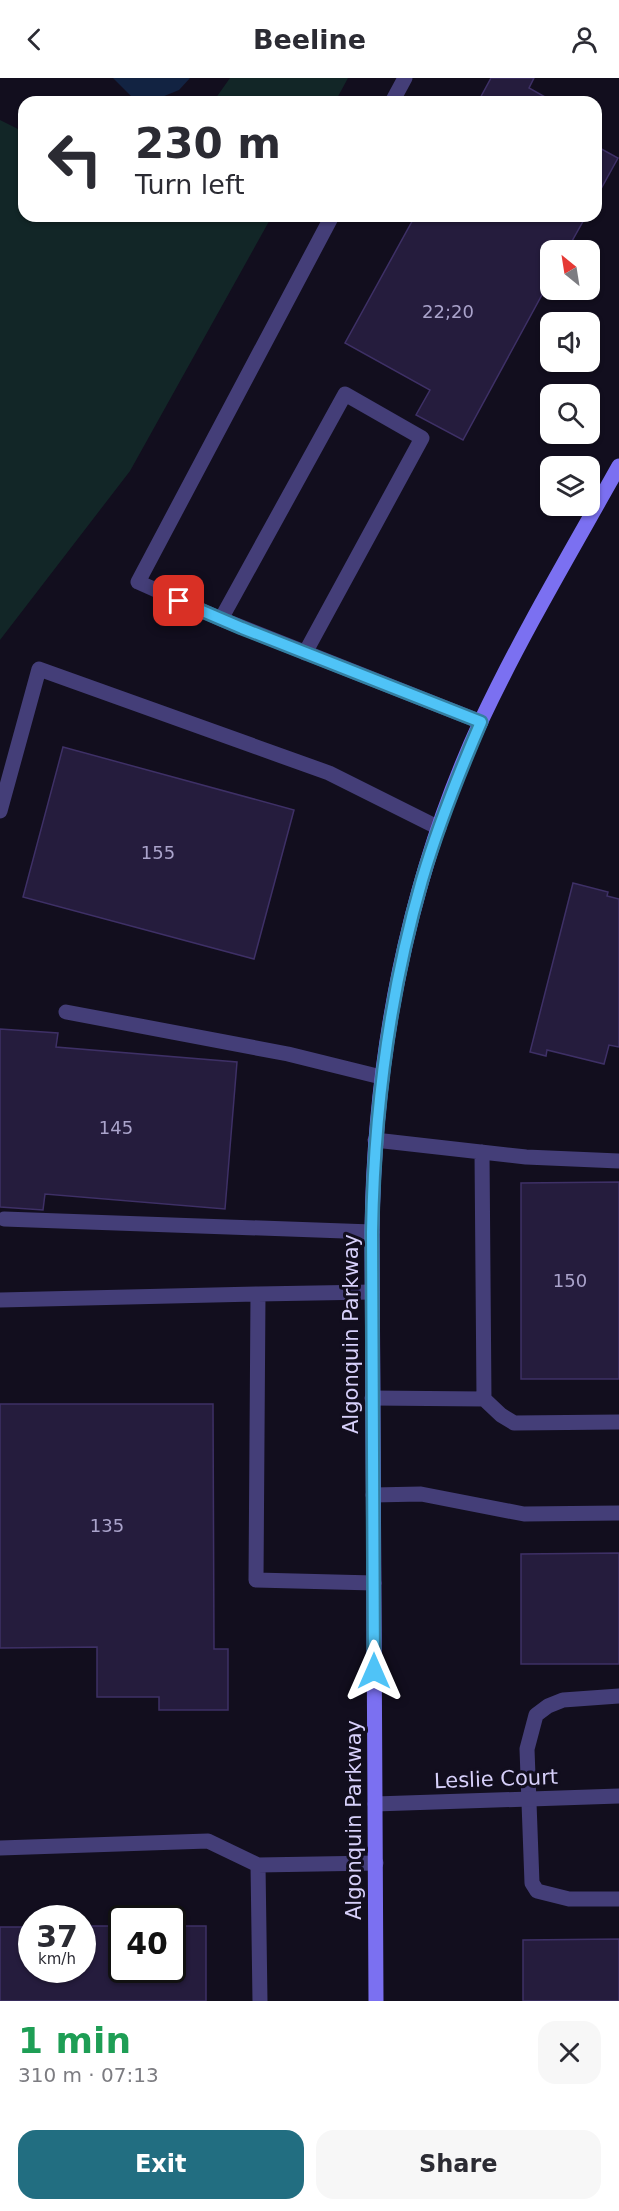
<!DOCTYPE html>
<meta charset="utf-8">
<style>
:root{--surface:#fff;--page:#f7f7f7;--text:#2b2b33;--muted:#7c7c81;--accent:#226e81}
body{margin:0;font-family:"DejaVu Sans",sans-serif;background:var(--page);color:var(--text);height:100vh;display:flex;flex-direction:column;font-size:22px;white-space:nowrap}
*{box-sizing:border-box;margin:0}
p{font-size:20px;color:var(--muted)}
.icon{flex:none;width:33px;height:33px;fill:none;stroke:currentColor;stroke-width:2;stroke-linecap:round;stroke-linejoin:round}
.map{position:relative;height:1923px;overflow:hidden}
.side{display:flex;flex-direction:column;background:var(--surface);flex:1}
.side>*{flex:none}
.hud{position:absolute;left:18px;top:18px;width:584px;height:126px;border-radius:18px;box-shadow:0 2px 4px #0004;background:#fff;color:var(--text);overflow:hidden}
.needle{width:39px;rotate:330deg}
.fabs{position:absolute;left:540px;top:162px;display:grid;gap:12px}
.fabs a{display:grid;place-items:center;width:60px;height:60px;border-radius:12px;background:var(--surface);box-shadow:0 2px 4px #0004;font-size:30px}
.speed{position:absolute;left:18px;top:1827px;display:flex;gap:12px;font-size:30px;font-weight:700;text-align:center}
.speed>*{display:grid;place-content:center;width:78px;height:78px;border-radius:50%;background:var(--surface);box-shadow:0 2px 4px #0004;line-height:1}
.speed small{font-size:15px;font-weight:400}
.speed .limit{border:3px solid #111;border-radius:9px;background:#fff;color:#111}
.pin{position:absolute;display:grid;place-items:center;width:51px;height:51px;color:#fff;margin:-26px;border-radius:12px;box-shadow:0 3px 9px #0006}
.me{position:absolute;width:66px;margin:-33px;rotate:0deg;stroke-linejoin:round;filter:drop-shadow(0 0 4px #0008)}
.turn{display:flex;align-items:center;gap:21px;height:126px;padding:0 18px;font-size:27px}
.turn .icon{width:78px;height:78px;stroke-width:2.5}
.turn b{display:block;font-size:42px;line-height:51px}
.round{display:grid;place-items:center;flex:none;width:63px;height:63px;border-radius:18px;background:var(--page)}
.overview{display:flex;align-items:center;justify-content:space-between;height:102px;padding:0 18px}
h1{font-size:36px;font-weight:700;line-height:45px;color:#1e9e55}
.button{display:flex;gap:12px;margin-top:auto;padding:12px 18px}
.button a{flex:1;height:69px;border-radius:18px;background:var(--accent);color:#fff;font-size:24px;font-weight:700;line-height:69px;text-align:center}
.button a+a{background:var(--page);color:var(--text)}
header{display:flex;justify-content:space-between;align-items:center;height:78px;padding:0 18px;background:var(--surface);font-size:27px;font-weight:700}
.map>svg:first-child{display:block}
</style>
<header><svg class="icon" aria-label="back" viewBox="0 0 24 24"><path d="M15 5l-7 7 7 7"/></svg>Beeline<svg class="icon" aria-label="person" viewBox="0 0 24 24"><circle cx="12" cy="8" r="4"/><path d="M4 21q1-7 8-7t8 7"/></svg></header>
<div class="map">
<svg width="619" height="1923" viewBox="0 0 619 1923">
<rect width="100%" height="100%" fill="#120e1e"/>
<path fill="#122627" d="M 230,0 L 348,0 L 335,24 L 213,24 Z
M 0,42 L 24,54 L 24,138 L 272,138 L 130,393 L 0,562 Z"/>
<path fill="#122342" d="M 113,0 L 190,0 L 179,12 L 157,21 L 131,18 Z"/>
<path fill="#251c3d" stroke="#3e3066" stroke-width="1.5" d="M 491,0 L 534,0 L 529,10 L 554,24 L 478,24 Z
M 596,68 L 618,80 L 596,120 Z
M 415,138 L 586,138 L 567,172 L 550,172 L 550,202 L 463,362 L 416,337 L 430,312 L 345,265 Z
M 63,669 L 294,732 L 254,881 L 23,819 Z
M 573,805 L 608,814 L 607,818 L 619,821 L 619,969 L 609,967 L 604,986 L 547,972 L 546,978 L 530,974 Z
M 0,951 L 58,955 L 56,969 L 237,984 L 225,1131 L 45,1116 L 43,1132 L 0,1129 Z
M 619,1104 L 619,1301 L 521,1301 L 521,1105 Z
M 0,1326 L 213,1326 L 214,1571 L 228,1571 L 228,1632 L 159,1632 L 159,1619 L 97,1619 L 97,1569 L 0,1570 Z
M 619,1475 L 619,1586 L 521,1586 L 521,1476 Z
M 82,1848 L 122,1848 L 122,1892 L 172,1892 L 172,1848 L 206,1848 L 206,1923 L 0,1923 L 0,1849 L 32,1849 L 32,1892 L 82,1892 Z
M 619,1861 L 619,1923 L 523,1923 L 523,1862 Z"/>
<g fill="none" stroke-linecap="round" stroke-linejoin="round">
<path stroke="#443e78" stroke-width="15" d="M 392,24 L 405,0
M 332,138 L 138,504 L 221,541 L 481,644
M 221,541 L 345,316 L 422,360 L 305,575
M 0,733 L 39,591 L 329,695 L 439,750
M 66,934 L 288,976 L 381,999
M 375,1062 L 526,1079 L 619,1083
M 482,1074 L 484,1321
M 4,1141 L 372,1154
M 372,1214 L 258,1216 L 256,1502 L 374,1505
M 0,1222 L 258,1216
M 372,1320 L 484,1321 L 501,1337 L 514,1345 L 619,1344
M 373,1417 L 421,1416 L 524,1436 L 619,1435
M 619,1618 L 563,1622 L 548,1628 L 536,1637 L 527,1671 L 532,1805 L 537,1813 L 569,1821 L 619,1821
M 0,1770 L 208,1763 L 258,1787 L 260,1923
M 258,1787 L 376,1785"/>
<path stroke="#443e78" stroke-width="15" d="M 375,1726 L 619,1718"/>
<path stroke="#7b70f1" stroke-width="15" d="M 376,1923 L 372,1154 C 374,979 407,803 481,643 C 522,556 572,472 619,388"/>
</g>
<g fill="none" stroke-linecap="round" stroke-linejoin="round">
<defs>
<path id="route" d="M 179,523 L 242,550 L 481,644 C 459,695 438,748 422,802 C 389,917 374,1034 372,1154 L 374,1593"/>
</defs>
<use href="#route" stroke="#337fa1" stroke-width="15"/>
<use href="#route" stroke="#4fc3f7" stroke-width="10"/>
</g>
<g text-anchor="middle" stroke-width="6" stroke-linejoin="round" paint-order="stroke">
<g font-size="18" fill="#aaa3cb">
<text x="448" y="240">22;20</text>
<text x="158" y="781">155</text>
<text x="116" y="1056">145</text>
<text x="570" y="1209">150</text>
<text x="107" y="1454">135</text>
</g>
<g font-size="21" fill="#d7d0fa" stroke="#120e1e">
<text transform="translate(351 1256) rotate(-90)" y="7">Algonquin Parkway</text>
<text transform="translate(496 1701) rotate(-2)" y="7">Leslie Court</text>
<text transform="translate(354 1742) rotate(-90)" y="7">Algonquin Parkway</text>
</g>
</g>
</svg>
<div class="fabs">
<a><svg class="needle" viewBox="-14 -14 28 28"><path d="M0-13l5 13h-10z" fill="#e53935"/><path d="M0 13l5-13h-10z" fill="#7c7c81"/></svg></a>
<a><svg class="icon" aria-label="sound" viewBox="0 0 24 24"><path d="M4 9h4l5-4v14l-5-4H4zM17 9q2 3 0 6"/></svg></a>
<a><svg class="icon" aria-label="search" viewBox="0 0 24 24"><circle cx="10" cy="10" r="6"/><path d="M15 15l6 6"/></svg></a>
<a><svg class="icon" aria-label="layers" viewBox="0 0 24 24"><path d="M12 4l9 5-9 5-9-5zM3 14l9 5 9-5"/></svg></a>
</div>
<div class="speed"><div>37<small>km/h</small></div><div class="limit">40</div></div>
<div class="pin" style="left:179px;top:523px;background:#d93025"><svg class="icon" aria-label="arrive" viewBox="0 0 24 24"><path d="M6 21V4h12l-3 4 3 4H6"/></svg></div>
<svg class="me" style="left:374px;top:1593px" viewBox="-20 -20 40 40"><path d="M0-17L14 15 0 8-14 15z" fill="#4fc3f7" stroke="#fff" stroke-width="4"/></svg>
<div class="hud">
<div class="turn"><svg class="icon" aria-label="left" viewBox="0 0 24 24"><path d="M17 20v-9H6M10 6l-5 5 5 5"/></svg><div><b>230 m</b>Turn left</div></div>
</div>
</div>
<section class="side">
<div class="overview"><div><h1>1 min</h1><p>310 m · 07:13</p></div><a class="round"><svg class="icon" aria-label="close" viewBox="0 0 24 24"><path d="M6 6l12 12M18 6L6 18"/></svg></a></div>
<div class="button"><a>Exit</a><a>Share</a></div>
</section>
